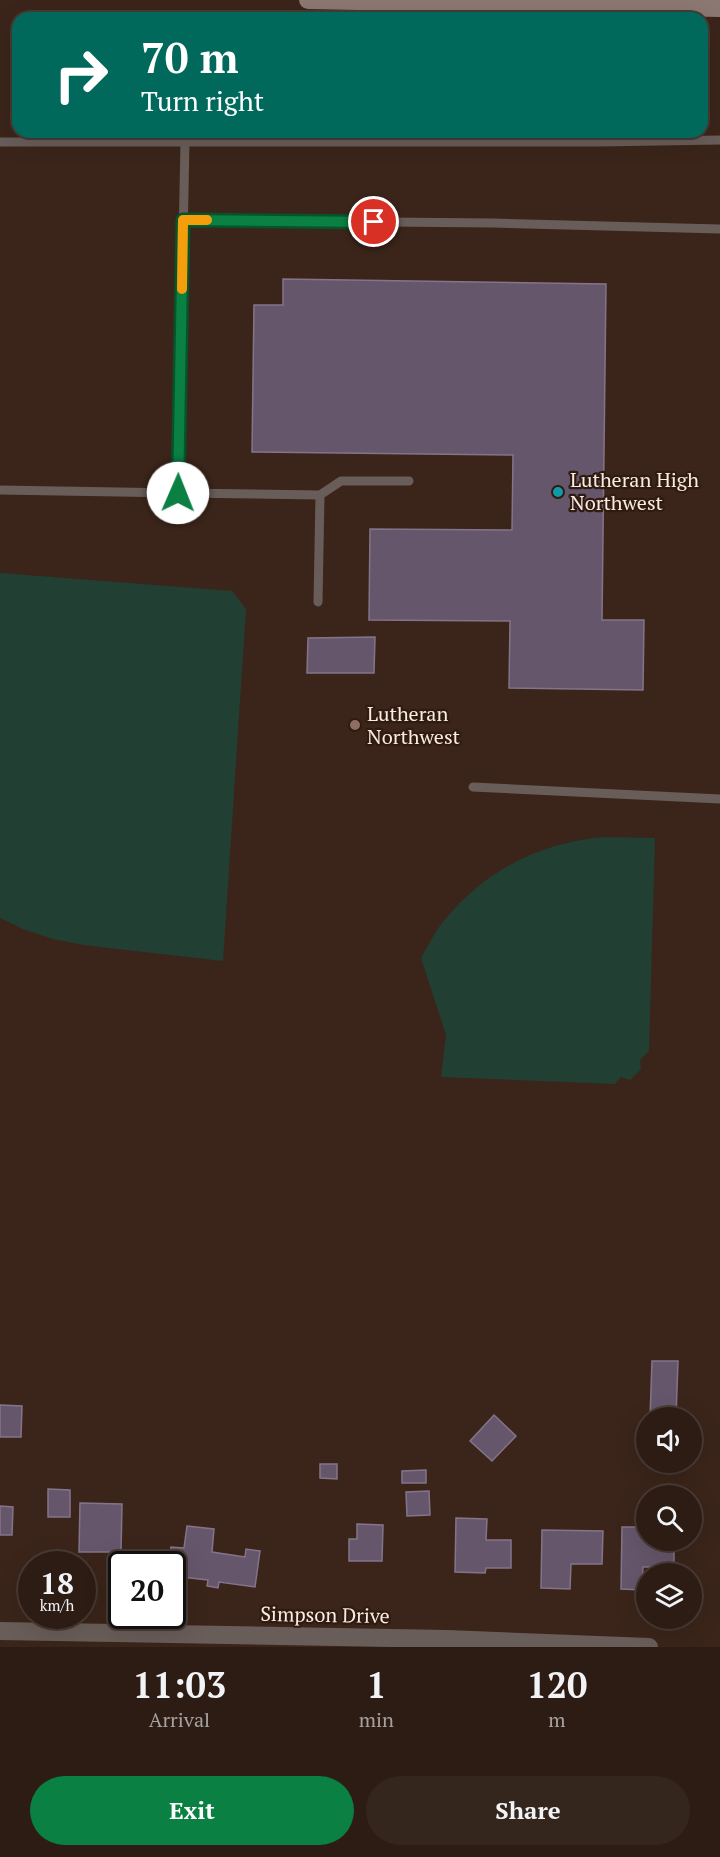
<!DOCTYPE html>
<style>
:root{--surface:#2c1c14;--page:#34251d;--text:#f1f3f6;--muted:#a6a1a0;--line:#483a34;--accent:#0b8043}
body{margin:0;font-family:"PT Serif",serif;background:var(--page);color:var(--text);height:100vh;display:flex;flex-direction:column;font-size:22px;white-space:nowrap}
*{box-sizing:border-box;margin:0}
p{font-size:20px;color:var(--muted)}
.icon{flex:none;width:33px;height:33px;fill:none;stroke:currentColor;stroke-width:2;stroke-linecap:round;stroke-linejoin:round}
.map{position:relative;height:1647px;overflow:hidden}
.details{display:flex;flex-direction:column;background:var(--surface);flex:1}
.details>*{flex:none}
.hud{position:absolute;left:12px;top:12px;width:696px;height:126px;border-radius:18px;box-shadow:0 6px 24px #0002,0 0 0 2px var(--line);background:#00695c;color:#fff;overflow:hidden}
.buttons{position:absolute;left:636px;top:1407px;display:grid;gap:12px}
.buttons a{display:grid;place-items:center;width:66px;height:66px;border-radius:50%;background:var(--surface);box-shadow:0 6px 24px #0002,0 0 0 2px var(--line);font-size:30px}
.speed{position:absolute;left:18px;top:1551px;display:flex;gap:12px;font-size:30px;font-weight:700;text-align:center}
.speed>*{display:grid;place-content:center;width:78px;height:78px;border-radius:50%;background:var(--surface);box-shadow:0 6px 24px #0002,0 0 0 2px var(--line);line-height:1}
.speed small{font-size:15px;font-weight:400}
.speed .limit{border:3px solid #111;border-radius:9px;background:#fff;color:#111}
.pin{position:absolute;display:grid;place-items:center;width:51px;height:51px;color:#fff;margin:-26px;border:3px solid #fff;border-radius:50%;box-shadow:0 2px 6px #0007}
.me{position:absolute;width:66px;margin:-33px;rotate:1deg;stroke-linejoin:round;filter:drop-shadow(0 0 4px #0008)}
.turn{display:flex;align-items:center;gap:21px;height:126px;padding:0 30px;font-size:27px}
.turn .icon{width:78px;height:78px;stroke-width:2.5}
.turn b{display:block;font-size:42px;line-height:51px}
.eta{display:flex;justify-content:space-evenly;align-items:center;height:102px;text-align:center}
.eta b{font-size:36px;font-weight:600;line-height:42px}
.button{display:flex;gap:12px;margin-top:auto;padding:12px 30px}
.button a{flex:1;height:69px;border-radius:36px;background:var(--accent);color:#fff;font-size:24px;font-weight:600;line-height:69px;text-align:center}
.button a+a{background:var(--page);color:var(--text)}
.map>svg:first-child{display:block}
</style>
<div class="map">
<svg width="720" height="1647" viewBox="0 0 720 1647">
<rect width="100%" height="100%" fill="#3b251a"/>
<path fill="#213f32" d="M 0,573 L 232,591 L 246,609 L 223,961 L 83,945 L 53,939 L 23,929 L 0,918 Z
M 606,837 L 655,838 L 649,1051 L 640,1060 L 641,1069 L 630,1080 L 621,1077 L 615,1084 L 441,1077 L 446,1035 L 421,958 C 428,946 434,933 443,922 C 485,870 540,842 606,837 Z"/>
<path fill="#66566b" stroke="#84748a" stroke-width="1.5" d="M 283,279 L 606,284 L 602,620 L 644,620 L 643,690 L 509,688 L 510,621 L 369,620 L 370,529 L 512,530 L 513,455 L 252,452 L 254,305 L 283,305 Z
M 375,637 L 374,673 L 307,673 L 308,638 Z
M 652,1361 L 678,1361 L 676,1418 L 650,1418 Z
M 0,1405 L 22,1406 L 21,1437 L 0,1437 Z
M 494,1415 L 516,1436 L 492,1461 L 470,1441 Z
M 320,1464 L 337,1464 L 337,1479 L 320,1478 Z
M 426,1470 L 426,1483 L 402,1483 L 402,1471 Z
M 48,1489 L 70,1490 L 70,1517 L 48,1517 Z
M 429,1491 L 430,1515 L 407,1516 L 406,1492 Z
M 80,1503 L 122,1504 L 121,1552 L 79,1552 Z
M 0,1506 L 13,1507 L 12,1535 L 0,1535 Z
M 456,1518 L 487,1519 L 486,1540 L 511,1540 L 511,1568 L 486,1568 L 485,1573 L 455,1572 Z
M 357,1524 L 383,1525 L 382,1561 L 349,1561 L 349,1539 L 357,1539 Z
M 187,1526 L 214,1529 L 212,1552 L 245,1557 L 246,1549 L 260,1551 L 255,1587 L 219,1582 L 218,1588 L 207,1586 L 208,1580 L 172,1576 L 172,1564 L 169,1564 L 171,1547 L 184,1548 Z
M 622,1527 L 646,1527 L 646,1540 L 674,1540 L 674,1567 L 643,1567 L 642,1590 L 621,1589 Z
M 542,1530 L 603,1531 L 602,1564 L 571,1564 L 570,1589 L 541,1588 Z"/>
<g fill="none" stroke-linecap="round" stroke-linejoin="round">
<path stroke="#695d59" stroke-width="9" d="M 0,142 L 598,142 L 720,140
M 183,220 L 493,223 L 720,229
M 0,490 L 178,493 L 185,141
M 178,493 L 320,495 L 318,602
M 320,495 L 341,481 L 409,481
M 473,787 L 720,799"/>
<path stroke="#695d59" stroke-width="18" d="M 0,1631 L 447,1639 L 649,1647"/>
<path stroke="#8c7872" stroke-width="18" d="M 308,0 L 720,8"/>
</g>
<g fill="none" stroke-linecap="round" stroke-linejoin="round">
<defs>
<path id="route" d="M 178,493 L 183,220 L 374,222"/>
</defs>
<use href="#route" stroke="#07532c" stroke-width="15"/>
<use href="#route" stroke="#0b8043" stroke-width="10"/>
<path stroke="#f59e0b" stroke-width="10" d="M 182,289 L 183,220 L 207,220"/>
</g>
<circle fill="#0f9aa8" stroke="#301b10" stroke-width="2" cx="558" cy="492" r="6"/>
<circle fill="#8d6e63" stroke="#301b10" stroke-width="2" cx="355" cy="725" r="6"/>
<g text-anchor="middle" stroke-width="4.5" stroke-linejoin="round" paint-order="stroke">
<g font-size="20" fill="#faebe4" stroke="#301b10" text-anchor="start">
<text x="570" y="487">Lutheran High<tspan x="570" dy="23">Northwest</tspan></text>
<text x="367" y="721">Lutheran<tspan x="367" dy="23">Northwest</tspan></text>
</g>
<g font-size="20" fill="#faebe4" stroke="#301b10">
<text transform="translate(325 1615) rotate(1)" y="7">Simpson Drive</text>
</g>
</g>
</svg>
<div class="buttons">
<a><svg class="icon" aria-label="sound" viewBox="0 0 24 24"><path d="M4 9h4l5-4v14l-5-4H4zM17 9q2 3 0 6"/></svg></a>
<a><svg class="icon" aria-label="search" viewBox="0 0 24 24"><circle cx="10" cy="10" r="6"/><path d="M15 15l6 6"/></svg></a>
<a><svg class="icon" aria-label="layers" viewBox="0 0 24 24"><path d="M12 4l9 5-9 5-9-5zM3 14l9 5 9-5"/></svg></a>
</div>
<div class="speed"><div>18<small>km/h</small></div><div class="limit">20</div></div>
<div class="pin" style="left:374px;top:222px;background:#d93025"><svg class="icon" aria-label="arrive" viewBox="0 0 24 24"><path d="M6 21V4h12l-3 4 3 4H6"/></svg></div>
<svg class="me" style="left:178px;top:493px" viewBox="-20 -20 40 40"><circle r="19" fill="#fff"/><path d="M0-13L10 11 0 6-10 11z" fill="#0b8043"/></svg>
<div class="hud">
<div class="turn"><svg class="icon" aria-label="right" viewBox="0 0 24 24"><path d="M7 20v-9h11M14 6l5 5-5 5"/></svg><div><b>70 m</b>Turn right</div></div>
</div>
</div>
<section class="details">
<div class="eta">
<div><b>11:03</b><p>Arrival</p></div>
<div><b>1</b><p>min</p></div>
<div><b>120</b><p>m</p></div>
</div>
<div class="button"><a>Exit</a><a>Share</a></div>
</section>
